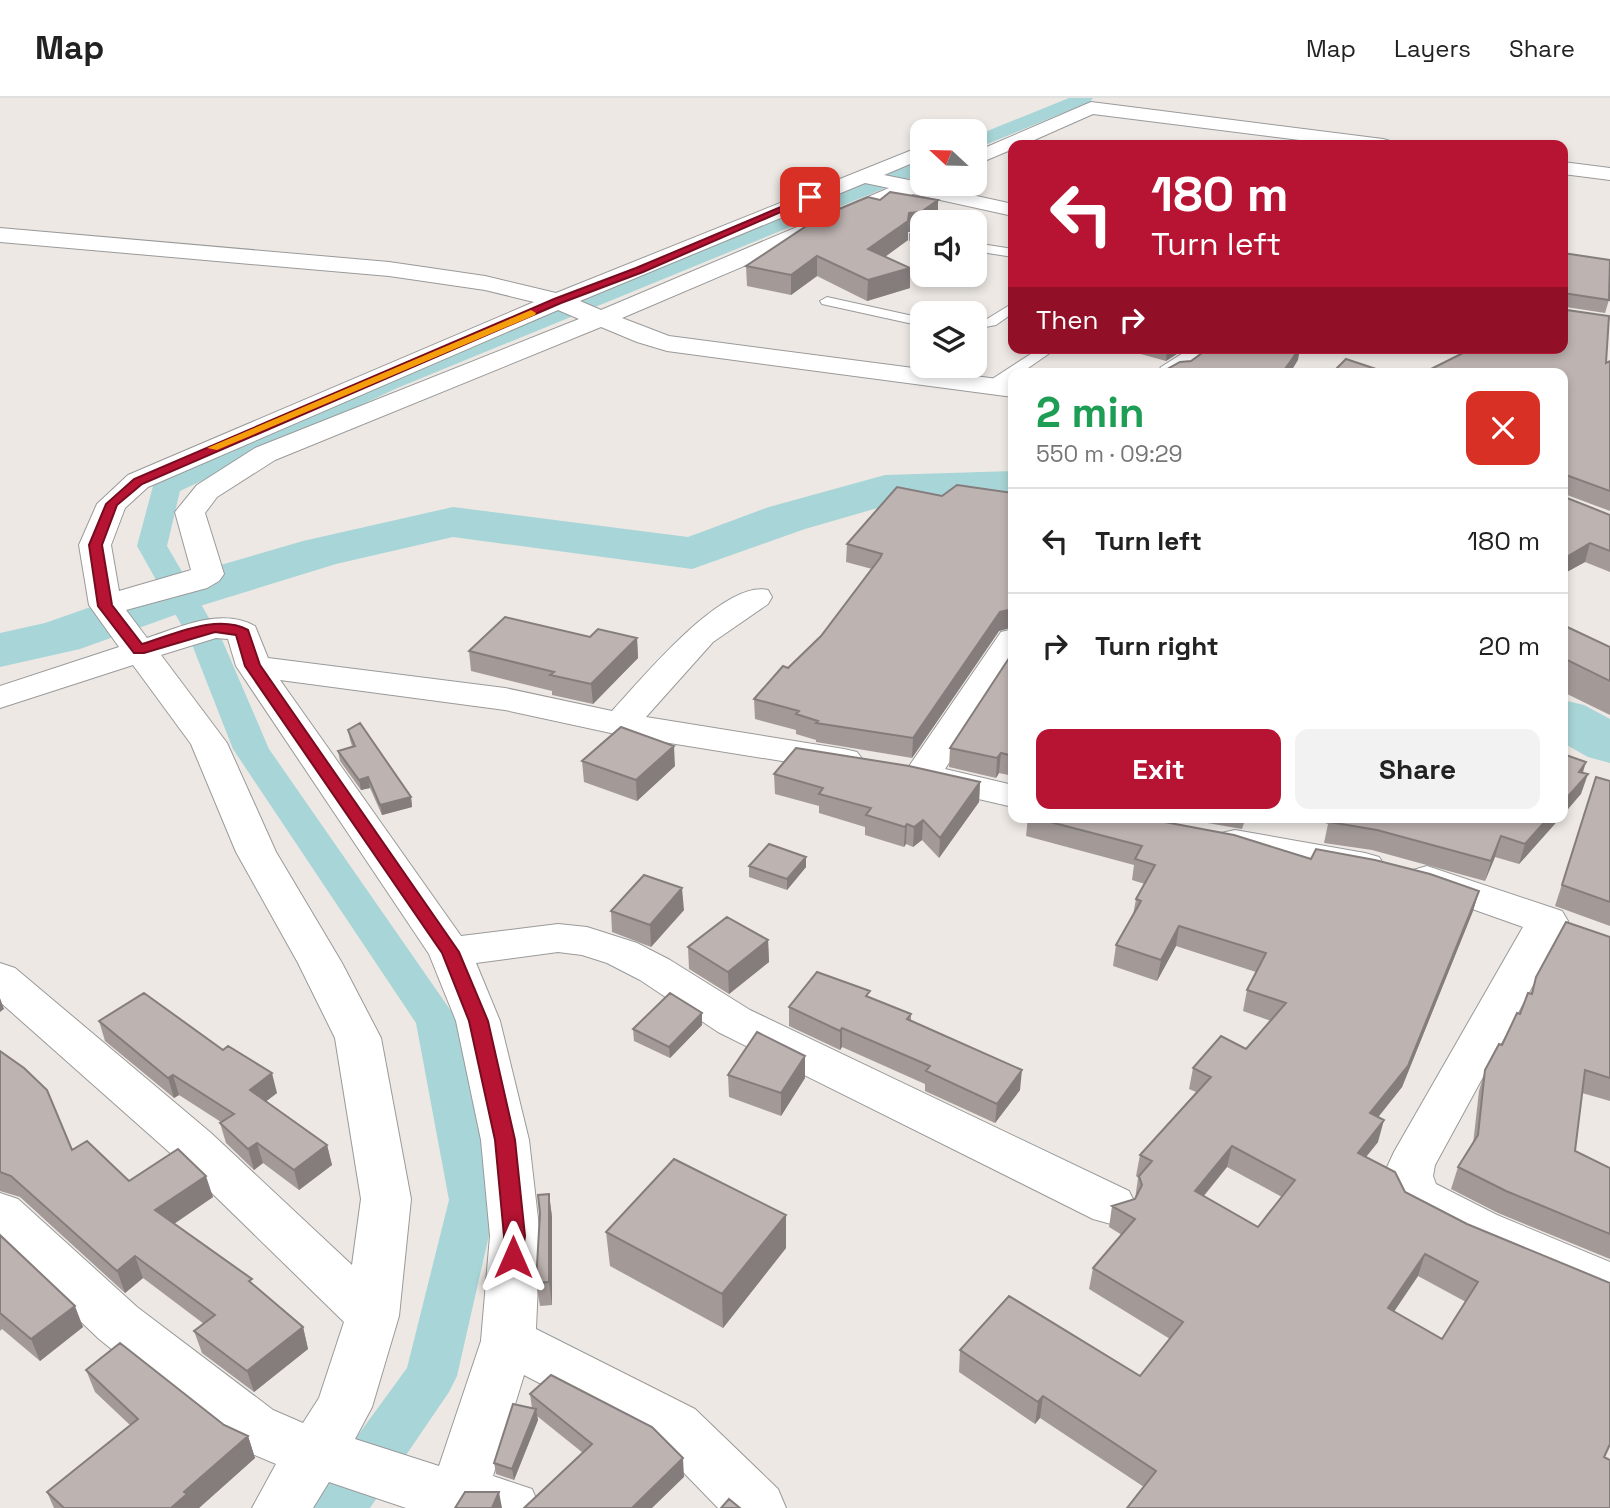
<!DOCTYPE html>
<meta charset="utf-8">
<style>
:root{--surface:#fff;--page:#f2f2f2;--text:#222;--muted:#767676;--line:#e0e0e0;--accent:#b71332}
body{margin:0;font-family:"Space Grotesk",sans-serif;background:var(--page);color:var(--text);height:100vh;display:flex;flex-direction:column;font-size:26px;white-space:nowrap}
*{box-sizing:border-box;margin:0}
p{font-size:23px;color:var(--muted)}
.icon{flex:none;width:38px;height:38px;fill:none;stroke:currentColor;stroke-width:2;stroke-linecap:round;stroke-linejoin:round}
.map{position:relative;flex:1;overflow:hidden}
.drawer{position:absolute;left:1008px;top:270px;width:560px;height:455px;display:flex;flex-direction:column;background:var(--surface);border-radius:14px;box-shadow:0 4px 10px #0003}
.drawer>*{flex:none}
.guide{position:absolute;left:1008px;top:42px;width:560px;height:214px;border-radius:14px;box-shadow:0 4px 10px #0003;background:#b71332;color:#fff;overflow:hidden}
.needle{width:46px;rotate:292deg}
.controls{position:absolute;left:910px;top:21px;display:grid;gap:14px}
.controls a{display:grid;place-items:center;width:77px;height:77px;border-radius:14px;background:var(--surface);box-shadow:0 4px 10px #0003;font-size:35px}
.pin{position:absolute;display:grid;place-items:center;width:60px;height:60px;color:#fff;margin:-30px;border-radius:14px;box-shadow:0 4px 10px #0006}
.me{position:absolute;width:77px;margin:-38px;rotate:0deg;stroke-linejoin:round;filter:drop-shadow(0 0 5px #0008)}
.turn{display:flex;align-items:center;gap:24px;height:147px;padding:0 28px;font-size:32px}
.turn .icon{width:91px;height:91px;stroke-width:2.5}
.turn b{display:block;font-size:49px;line-height:60px}
.then{display:flex;align-items:center;height:66px;padding:0 28px;background:#0003;gap:14px;font-size:26px}
.round{display:grid;place-items:center;flex:none;width:74px;height:74px;border-radius:14px;background:var(--page)}
.summary{display:flex;align-items:center;justify-content:space-between;height:119px;padding:0 28px}
h1{font-size:42px;font-weight:800;line-height:52px;color:#1e9e55}
.primary-button{display:flex;gap:14px;margin-top:auto;padding:14px 28px}
.primary-button a{flex:1;height:80px;border-radius:14px;background:var(--accent);color:#fff;font-size:28px;font-weight:800;line-height:80px;text-align:center}
.primary-button a+a{background:var(--page);color:var(--text)}
ul{padding:0;list-style:none}
li{display:flex;align-items:center;gap:21px;height:105px;padding:0 28px;border-top:2px solid var(--line)}
li div{flex:1}
li b{display:block;font-size:26px}
li em{font-style:normal}
header{display:flex;align-items:center;gap:42px;box-sizing:border-box;height:98px;padding:0 35px;background:var(--surface);border-bottom:2px solid var(--line)}
header strong{font-size:33px}
nav{display:flex;gap:38px;margin-inline-start:auto;font-size:24px}
.map>svg:first-child{display:block}
</style>
<header>
<strong>Map</strong>
<nav><a>Map</a><a>Layers</a><a>Share</a></nav>
</header>
<div class="map">
<svg width="1610" height="1410" viewBox="0 0 1610 1410">
<rect width="100%" height="100%" fill="#ede8e4"/>
<g fill="none" stroke-linecap="round" stroke-linejoin="round">
<path fill="#a8d5d7" fill-rule="evenodd" d="M 1069,0 L 1093,0 L 1090,4 L 975,51 L 975,38 Z
M 922,62 L 922,75 L 395,291 L 180,393 L 167,448 L 223,544 L 269,651 L 458,923 L 497,1102 L 457,1278 L 449,1294 L 370,1410 L 310,1410 L 318,1392 L 407,1270 L 449,1102 L 416,925 L 233,651 L 191,544 L 137,448 L 153,388 L 157,382 L 377,281 Z"/>
<path fill="#a8d5d7" fill-rule="evenodd" d="M 1013,373 L 1013,403 L 888,407 L 805,431 L 692,471 L 453,439 L 336,466 L 200,508 L 80,551 L 0,569 L 0,535 L 45,525 L 162,484 L 303,443 L 453,409 L 688,439 L 769,409 L 885,377 Z
M 1563,602 L 1584,607 L 1610,621 L 1610,665 L 1588,659 L 1563,645 Z"/>
<defs>
<path id="lane" d="M 914,135 L 922,136 L 922,144 L 910,142 L 910,136 Z
M 975,145 L 1013,151 L 1013,159 L 975,153 Z
M 827,199 L 922,220 L 922,228 L 822,206 L 820,203 Z
M 1013,205 L 1013,215 L 996,227 L 975,231 L 975,223 L 987,221 Z
M 1040,250 L 1057,250 L 1021,275 L 1013,275 L 1013,280 L 996,291 L 986,291 L 984,288 L 986,285 Z"/>
<path id="street" d="M 1091,4 L 1383,41 L 1390,43 L 1393,47 L 1339,47 L 1093,16 L 1023,47 L 1013,47 L 1013,51 L 975,67 L 975,54 Z
M 922,48 L 922,61 L 884,77 L 909,82 L 922,78 L 922,86 L 1013,106 L 1013,118 L 913,96 L 622,220 L 669,238 L 1013,283 L 1013,299 L 667,253 L 637,244 L 601,229 L 275,362 L 217,399 L 205,415 L 224,476 L 219,483 L 207,490 L 126,512 L 147,540 C 180,529 222,509 255,528 L 268,560 L 505,590 L 612,613 C 641,582 723,481 768,492 L 772,499 L 768,506 L 713,544 L 646,619 L 844,651 L 857,654 L 863,662 L 857,670 L 844,673 L 620,637 L 505,612 L 280,582 L 461,838 L 558,826 L 587,829 L 637,845 L 670,862 L 750,912 L 1129,1093 L 1136,1107 L 1129,1121 L 1111,1126 L 1093,1121 L 718,934 L 640,882 L 607,865 L 582,857 L 558,854 L 476,865 L 500,923 L 529,1042 L 540,1138 L 536,1231 L 695,1311 L 778,1391 L 786,1410 L 718,1410 L 655,1345 L 524,1277 L 493,1378 L 532,1391 L 540,1410 L 406,1410 L 329,1384 L 313,1410 L 252,1410 L 276,1366 L 233,1348 L 99,1241 L 0,1146 L 0,1095 L 18,1101 L 137,1209 L 273,1312 L 303,1325 L 319,1300 L 344,1224 L 177,1061 L 0,904 L 0,865 L 15,870 L 211,1035 L 352,1167 L 361,1101 L 335,940 L 298,865 L 236,754 L 191,646 L 133,567 L 0,610 L 0,588 L 119,549 L 89,507 L 79,447 L 97,406 L 128,377 L 534,204 L 485,192 L 389,178 L 0,144 L 0,130 L 389,164 L 485,178 L 556,195 ZM 865,85 L 889,90 L 601,212 L 580,203 ZM 558,212 L 579,221 L 255,350 L 197,387 L 175,414 L 191,472 L 119,493 L 111,447 L 125,410 L 148,389 ZM 216,540 L 228,541 L 236,568 L 429,856 L 456,923 L 481,1042 L 490,1138 L 481,1243 L 439,1368 L 355,1341 L 372,1309 L 399,1218 L 411,1101 L 381,940 L 342,865 L 276,754 L 227,645 L 161,557 Z
M 1563,64 L 1610,70 L 1610,82 L 1563,76 Z
M 1191,250 L 1222,250 L 1188,275 L 1157,275 L 1161,269 Z
M 1013,531 L 1013,566 L 945,671 L 1013,687 L 1013,709 L 909,685 L 903,677 L 1001,534 Z
M 1235,732 L 1365,755 L 1379,759 L 1385,768 L 1379,777 L 1365,781 L 1221,753 L 1215,744 L 1221,735 Z
M 1427,768 L 1562,813 L 1568,823 L 1435,1067 L 1433,1078 L 1436,1086 L 1497,1117 L 1610,1164 L 1610,1208 L 1461,1145 L 1400,1113 L 1383,1078 L 1394,1054 L 1523,829 L 1413,790 L 1407,781 L 1413,772 Z"/>
</defs>
<use href="#lane" stroke="#9a9a9a" stroke-width="2"/>
<use href="#street" stroke="#9a9a9a" stroke-width="2"/>
<use href="#lane" fill="#fff" fill-rule="evenodd"/>
<use href="#street" fill="#fff" fill-rule="evenodd"/>
</g>
<path fill="#a39a98" fill-rule="evenodd" d="M 880,102 L 938,102 L 938,121 L 933,124 L 922,124 L 922,132 L 920,133 L 908,134 L 908,142 L 885,159 L 910,190 L 867,203 L 817,178 L 791,197 L 747,188 L 746,168 Z
M 1563,155 L 1609,202 L 1605,215 L 1566,209 L 1567,212 L 1606,265 L 1610,263 L 1610,413 L 1567,397 L 1567,400 L 1610,417 L 1610,474 L 1585,464 L 1563,476 Z
M 1119,250 L 1186,250 L 1166,263 Z
M 1013,395 L 1013,529 L 999,533 L 912,660 L 816,644 L 816,642 L 796,636 L 796,632 L 755,621 L 754,601 L 821,538 L 872,471 L 846,464 L 847,446 L 942,398 Z
M 1563,527 L 1610,549 L 1610,617 L 1563,594 Z
M 590,539 L 637,540 L 638,560 L 593,606 L 552,597 L 552,593 L 471,573 L 469,553 Z
M 1013,554 L 1013,678 L 999,675 L 996,680 L 949,669 L 950,650 Z
M 348,632 L 411,699 L 412,709 L 382,717 L 370,690 L 361,692 L 340,663 L 338,653 L 352,648 L 350,642 Z
M 582,663 L 675,668 L 637,703 L 584,684 Z
M 774,676 L 980,684 L 979,704 L 939,760 L 922,742 L 913,749 L 906,746 L 904,749 L 865,737 L 865,729 L 819,715 L 819,708 L 775,696 Z
M 1596,679 L 1610,683 L 1610,828 L 1555,808 Z
M 1028,719 L 1138,719 L 1311,761 L 1479,793 L 1473,813 L 1402,989 L 1378,1019 L 1378,1044 L 1366,1059 L 1405,1094 L 1467,1126 L 1610,1185 L 1610,1348 L 1605,1359 L 1144,1389 L 1040,1320 L 1035,1326 L 959,1274 L 960,1252 L 1140,1278 L 1170,1241 L 1089,1191 L 1093,1170 L 1122,1137 L 1109,1129 L 1112,1108 L 1135,1101 L 1138,1080 L 1136,1078 L 1140,1057 L 1196,994 L 1189,991 L 1193,970 L 1246,951 L 1271,923 L 1243,913 L 1247,892 L 1256,874 L 1176,848 L 1157,883 L 1113,868 L 1116,847 L 1133,817 L 1136,801 L 1145,786 L 1132,782 L 1134,767 L 1026,738 ZM 1227,1069 L 1282,1099 L 1258,1129 L 1204,1098 ZM 1418,1178 L 1466,1204 L 1442,1241 L 1394,1214 Z
M 1173,719 L 1246,719 L 1242,731 Z
M 1306,719 L 1561,719 L 1519,766 L 1495,759 L 1485,783 L 1372,752 L 1324,745 L 1328,726 Z
M 749,768 L 806,769 L 787,792 L 749,779 Z
M 684,812 L 651,849 L 612,834 L 611,813 Z
M 1610,839 L 1610,1003 L 1582,995 L 1575,1053 L 1610,1070 L 1610,1161 L 1498,1115 L 1451,1091 L 1458,1069 L 1473,1046 L 1479,993 L 1485,972 L 1502,947 L 1520,916 L 1531,895 L 1536,879 Z
M 768,842 L 769,864 L 729,896 L 689,871 L 688,849 Z
M 870,900 L 911,916 L 911,923 L 1020,992 L 995,1025 L 925,993 L 925,986 L 842,949 L 840,952 L 789,928 L 789,909 Z
M 702,915 L 702,927 L 670,960 L 634,943 L 633,931 Z
M 99,923 L 277,995 L 266,1003 L 327,1047 L 332,1067 L 299,1092 L 263,1065 L 254,1072 L 226,1045 L 220,1025 L 221,1024 L 179,997 L 174,1000 L 105,943 Z
M 0,953 L 72,1052 L 129,1083 L 213,1099 L 174,1126 L 254,1187 L 303,1229 L 308,1251 L 254,1294 L 202,1255 L 194,1233 L 204,1226 L 143,1180 L 125,1195 L 20,1099 L 0,1093 Z
M 728,977 L 805,980 L 781,1018 L 729,999 Z
M 549,1096 L 552,1119 L 552,1207 L 540,1208 L 536,1185 Z
M 606,1134 L 786,1150 L 723,1230 L 610,1168 Z
M 0,1137 L 83,1229 L 40,1263 L 2,1231 L 0,1233 Z
M 86,1272 L 248,1338 L 255,1360 L 199,1410 L 54,1410 L 47,1394 L 130,1327 L 95,1294 Z
M 530,1296 L 684,1379 L 583,1355 L 537,1318 L 538,1322 L 514,1382 L 496,1376 L 494,1365 L 532,1310 Z"/>
<path fill="#847d7c" d="M 938,102 L 938,121 L 933,124 L 922,124 L 922,132 L 920,133 L 908,134 L 909,115 Z
M 908,123 L 908,142 L 868,171 L 868,151 Z
M 817,158 L 817,178 L 791,197 L 791,177 Z
M 910,170 L 910,190 L 867,203 L 868,182 Z
M 1167,250 L 1186,250 L 1166,263 Z
M 1300,250 L 1298,262 L 1290,275 L 1282,275 Z
M 1590,445 L 1585,464 L 1563,476 L 1563,461 Z
M 1013,511 L 1013,529 L 999,533 L 912,660 L 913,640 L 1000,514 Z
M 637,540 L 638,560 L 593,606 L 591,586 Z
M 674,648 L 675,668 L 637,703 L 636,682 Z
M 1001,655 L 999,675 L 996,680 L 997,660 Z
M 1586,664 L 1580,684 L 1588,676 L 1581,696 L 1563,717 L 1563,704 L 1579,674 Z
M 368,679 L 370,690 L 361,692 L 359,682 Z
M 980,684 L 979,704 L 939,760 L 940,740 Z
M 411,699 L 412,709 L 382,717 L 380,707 Z
M 1549,719 L 1561,719 L 1519,766 L 1525,746 Z
M 923,722 L 922,742 L 913,749 L 914,729 Z
M 907,726 L 906,746 L 904,749 L 905,729 Z
M 1501,738 L 1495,759 L 1485,783 L 1491,763 Z
M 806,759 L 806,769 L 787,792 L 787,781 Z
M 682,790 L 684,812 L 651,849 L 650,827 Z
M 1479,793 L 1473,813 L 1402,989 L 1364,1037 L 1370,1015 Z
M 1179,828 L 1176,848 L 1157,883 L 1161,862 Z
M 768,842 L 769,864 L 729,896 L 728,874 Z
M 0,900 L 4,911 L 0,914 Z
M 702,915 L 702,927 L 670,960 L 669,949 Z
M 842,930 L 842,949 L 840,952 L 840,933 Z
M 805,958 L 805,980 L 781,1018 L 781,995 Z
M 1022,972 L 1020,992 L 995,1025 L 997,1006 Z
M 272,975 L 277,995 L 255,1012 L 250,992 Z
M 173,977 L 179,997 L 174,1000 L 168,980 Z
M 1384,1022 L 1378,1044 L 1352,1076 L 1358,1055 Z
M 257,1045 L 263,1065 L 254,1072 L 248,1051 Z
M 327,1047 L 332,1067 L 299,1092 L 294,1072 Z
M 1232,1048 L 1227,1069 L 1190,1114 L 1195,1093 Z
M 206,1078 L 213,1099 L 162,1134 L 155,1112 Z
M 549,1096 L 552,1119 L 552,1207 L 549,1184 Z
M 786,1117 L 786,1150 L 723,1230 L 722,1196 Z
M 1425,1156 L 1418,1178 L 1381,1232 L 1388,1210 Z
M 135,1158 L 143,1180 L 125,1195 L 117,1173 Z
M 75,1208 L 83,1229 L 40,1263 L 31,1241 Z
M 303,1229 L 308,1251 L 254,1294 L 247,1273 Z
M 1043,1298 L 1040,1320 L 1035,1326 L 1038,1304 Z
M 536,1311 L 538,1322 L 514,1382 L 512,1371 Z
M 248,1338 L 255,1360 L 199,1410 L 171,1410 L 184,1394 Z
M 683,1360 L 684,1379 L 652,1410 L 632,1410 Z
M 499,1394 L 502,1410 L 492,1410 Z"/>
<path fill="#bdb3b1" stroke="#847d7c" stroke-width="2" fill-rule="evenodd" d="M 890,94 L 938,102 L 921,114 L 909,115 L 908,123 L 868,151 L 910,170 L 868,182 L 817,158 L 791,177 L 746,168 L 820,119 L 868,99 L 880,102 Z
M 1563,155 L 1610,162 L 1609,202 L 1563,195 Z
M 1564,205 L 1567,212 L 1609,218 L 1606,265 L 1610,263 L 1610,393 L 1566,377 L 1567,400 L 1610,417 L 1610,453 L 1590,445 L 1563,461 L 1563,275 L 1423,275 L 1473,250 L 1563,250 L 1563,206 Z
M 1209,250 L 1300,250 L 1282,275 L 1166,275 L 1162,274 L 1180,264 L 1191,263 Z
M 1346,261 L 1388,275 L 1332,275 Z
M 957,387 L 1013,395 L 1013,511 L 1000,514 L 913,640 L 816,625 L 818,623 L 796,616 L 799,613 L 754,601 L 783,568 L 788,570 L 821,538 L 880,460 L 882,456 L 847,446 L 897,389 L 942,398 Z
M 505,519 L 590,539 L 598,531 L 637,540 L 591,586 L 550,577 L 554,574 L 469,553 Z
M 1563,527 L 1610,549 L 1610,583 L 1563,560 Z
M 1013,554 L 1013,658 L 1001,655 L 997,660 L 950,650 Z
M 360,625 L 411,699 L 380,707 L 368,679 L 359,682 L 338,653 L 355,648 L 348,632 Z
M 621,629 L 674,648 L 636,682 L 582,663 Z
M 796,650 L 909,668 L 980,684 L 940,740 L 923,722 L 914,729 L 907,726 L 905,729 L 866,717 L 871,710 L 819,696 L 823,690 L 774,676 Z
M 1563,656 L 1586,664 L 1579,674 L 1588,676 L 1563,704 Z
M 1596,679 L 1610,683 L 1610,804 L 1562,787 Z
M 1031,719 L 1138,719 L 1234,737 L 1311,761 L 1316,751 L 1375,762 L 1430,776 L 1479,793 L 1408,968 L 1370,1015 L 1384,1022 L 1358,1055 L 1395,1074 L 1405,1094 L 1467,1126 L 1610,1185 L 1610,1346 L 1604,1359 L 1610,1362 L 1610,1410 L 1127,1410 L 1156,1373 L 1043,1298 L 1038,1304 L 960,1252 L 1009,1198 L 1140,1278 L 1183,1224 L 1093,1170 L 1135,1121 L 1112,1108 L 1135,1101 L 1142,1087 L 1139,1078 L 1152,1063 L 1140,1057 L 1211,979 L 1193,970 L 1221,938 L 1246,951 L 1286,905 L 1247,892 L 1266,855 L 1179,828 L 1161,862 L 1116,847 L 1141,803 L 1136,801 L 1155,767 L 1135,761 L 1142,748 ZM 1232,1048 L 1295,1082 L 1258,1129 L 1195,1093 ZM 1425,1156 L 1478,1184 L 1442,1241 L 1388,1210 Z
M 1331,719 L 1549,719 L 1525,746 L 1501,738 L 1491,763 L 1377,732 L 1329,724 Z
M 769,746 L 806,759 L 787,781 L 749,768 Z
M 644,777 L 682,790 L 650,827 L 611,813 Z
M 727,819 L 768,842 L 728,874 L 688,849 Z
M 1566,824 L 1610,839 L 1610,980 L 1585,972 L 1575,1053 L 1610,1070 L 1610,1136 L 1506,1093 L 1458,1069 L 1478,1037 L 1485,972 L 1499,946 L 1502,947 L 1517,915 L 1520,916 L 1528,895 L 1532,896 L 1536,879 Z
M 817,874 L 870,893 L 866,898 L 911,916 L 907,921 L 1022,972 L 997,1006 L 926,973 L 930,968 L 842,930 L 840,933 L 789,909 Z
M 144,895 L 223,952 L 228,948 L 272,975 L 250,992 L 327,1047 L 294,1072 L 257,1045 L 248,1051 L 220,1025 L 234,1016 L 173,977 L 168,980 L 99,923 Z
M 670,895 L 702,915 L 669,949 L 633,931 Z
M 757,934 L 805,958 L 781,995 L 728,977 Z
M 0,953 L 24,970 L 47,992 L 72,1052 L 87,1043 L 129,1083 L 178,1051 L 206,1078 L 155,1112 L 252,1181 L 249,1183 L 303,1229 L 247,1273 L 194,1233 L 215,1217 L 135,1158 L 117,1173 L 11,1078 L 0,1074 Z
M 674,1061 L 786,1117 L 722,1196 L 606,1134 Z
M 549,1096 L 549,1184 L 536,1185 L 540,1115 L 538,1097 Z
M 0,1137 L 75,1208 L 31,1241 L 0,1215 Z
M 120,1245 L 224,1327 L 248,1338 L 184,1394 L 187,1396 L 171,1410 L 64,1410 L 47,1394 L 138,1321 L 86,1272 Z
M 551,1277 L 652,1329 L 683,1360 L 632,1410 L 524,1410 L 592,1346 L 530,1296 Z
M 513,1306 L 536,1311 L 512,1371 L 494,1365 Z
M 465,1394 L 499,1394 L 492,1410 L 455,1410 Z
M 729,1401 L 740,1410 L 721,1410 Z"/>
<path fill="#b71332" stroke="#770c20" stroke-width="2" d="M 807,98 L 815,99 L 643,174 L 561,205 L 142,386 L 117,407 L 102,447 L 112,507 L 142,546 C 173,537 217,515 248,532 L 260,567 L 459,854 L 488,923 L 515,1042 L 525,1138 L 521,1165 L 513,1167 L 506,1165 L 503,1159 L 504,1138 L 495,1042 L 469,923 L 442,855 L 245,568 L 236,537 L 215,534 L 144,555 L 134,555 L 98,508 L 89,447 L 106,406 L 134,381 L 554,201 L 636,170 Z"/>
<path fill="#f59e0b" d="M 531,212 L 536,215 L 535,217 L 217,352 L 207,350 Z"/>
</svg>
<div class="controls">
<a><svg class="needle" viewBox="-14 -14 28 28"><path d="M0-13l5 13h-10z" fill="#e53935"/><path d="M0 13l5-13h-10z" fill="#767676"/></svg></a>
<a><svg class="icon" aria-label="sound" viewBox="0 0 24 24"><path d="M4 9h4l5-4v14l-5-4H4zM17 9q2 3 0 6"/></svg></a>
<a><svg class="icon" aria-label="layers" viewBox="0 0 24 24"><path d="M12 4l9 5-9 5-9-5zM3 14l9 5 9-5"/></svg></a>
</div>
<div class="pin" style="left:810px;top:99px;background:#d93025"><svg class="icon" aria-label="arrive" viewBox="0 0 24 24"><path d="M6 21V4h12l-3 4 3 4H6"/></svg></div>
<svg class="me" style="left:513px;top:1159px" viewBox="-20 -20 40 40"><path d="M0-17L14 15 0 8-14 15z" fill="#b71332" stroke="#fff" stroke-width="4"/></svg>
<div class="guide">
<div class="turn"><svg class="icon" aria-label="left" viewBox="0 0 24 24"><path d="M17 20v-9H6M10 6l-5 5 5 5"/></svg><div><b>180 m</b>Turn left</div></div>
<div class="then">Then<svg class="icon" aria-label="right" viewBox="0 0 24 24"><path d="M7 20v-9h11M14 6l5 5-5 5"/></svg></div>
</div>
<section class="drawer">
<div class="summary"><div><h1>2 min</h1><p>550 m · 09:29</p></div><a class="round" style="background:#d93025;color:#fff"><svg class="icon" aria-label="close" viewBox="0 0 24 24"><path d="M6 6l12 12M18 6L6 18"/></svg></a></div>
<ul>
<li><svg class="icon" aria-label="left" viewBox="0 0 24 24"><path d="M17 20v-9H6M10 6l-5 5 5 5"/></svg><div><b>Turn left</b></div><em>180 m</em></li>
<li><svg class="icon" aria-label="right" viewBox="0 0 24 24"><path d="M7 20v-9h11M14 6l5 5-5 5"/></svg><div><b>Turn right</b></div><em>20 m</em></li>
</ul>
<div class="primary-button"><a>Exit</a><a>Share</a></div>
</section>
</div>
